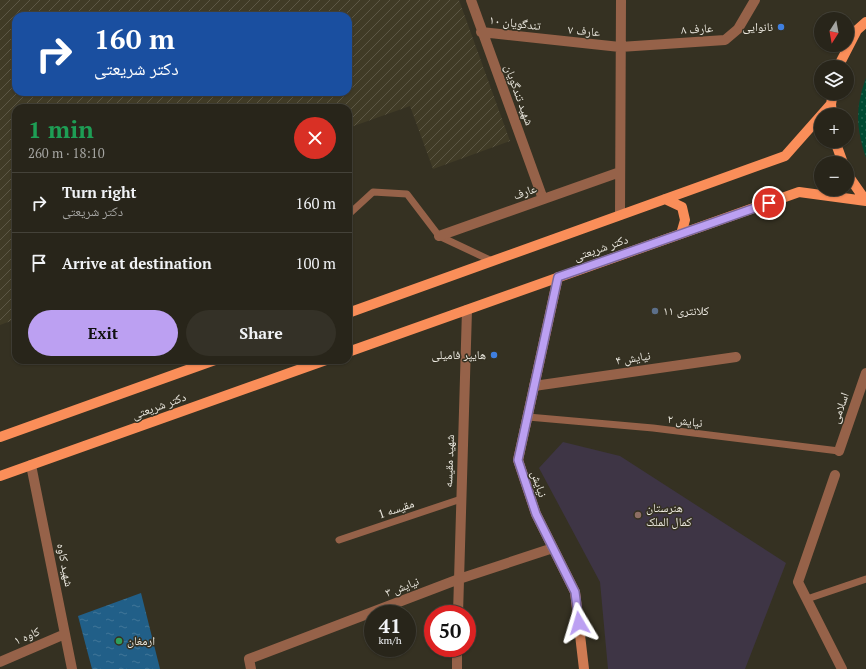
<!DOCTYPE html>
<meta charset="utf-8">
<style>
:root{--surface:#28251a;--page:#343127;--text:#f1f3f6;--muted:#a5a5a2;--line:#444239;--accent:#bca0f2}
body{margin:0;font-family:"PT Serif","Noto Naskh Arabic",serif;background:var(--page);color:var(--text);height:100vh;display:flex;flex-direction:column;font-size:15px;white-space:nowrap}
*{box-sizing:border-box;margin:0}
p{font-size:13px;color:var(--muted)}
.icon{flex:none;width:22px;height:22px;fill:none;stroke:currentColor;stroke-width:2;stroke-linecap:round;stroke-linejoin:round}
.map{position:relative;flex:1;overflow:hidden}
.drawer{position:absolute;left:12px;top:104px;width:340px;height:260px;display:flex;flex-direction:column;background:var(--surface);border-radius:12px;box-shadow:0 1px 3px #0004,0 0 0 1px var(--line)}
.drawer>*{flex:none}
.banner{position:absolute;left:12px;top:12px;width:340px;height:84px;border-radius:12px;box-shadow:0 1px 3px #0004,0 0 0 1px var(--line);background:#1a4fa0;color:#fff;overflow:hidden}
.needle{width:26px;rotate:191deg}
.tools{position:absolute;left:814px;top:12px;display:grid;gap:8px}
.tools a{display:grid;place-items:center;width:40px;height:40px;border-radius:50%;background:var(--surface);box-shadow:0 1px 3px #0004,0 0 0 1px var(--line);font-size:20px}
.speed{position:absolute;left:364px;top:605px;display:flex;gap:8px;font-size:20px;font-weight:700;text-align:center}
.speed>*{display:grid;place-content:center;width:52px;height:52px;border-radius:50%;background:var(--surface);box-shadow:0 1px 3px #0004,0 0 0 1px var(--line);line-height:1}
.speed small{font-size:10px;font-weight:400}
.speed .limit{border:6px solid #d22;background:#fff;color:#111}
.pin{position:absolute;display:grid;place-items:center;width:34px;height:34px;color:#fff;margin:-17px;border:2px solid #fff;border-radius:50%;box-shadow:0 1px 4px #0007}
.me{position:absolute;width:44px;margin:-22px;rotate:353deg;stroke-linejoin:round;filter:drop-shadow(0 0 3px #0008)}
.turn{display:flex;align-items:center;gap:14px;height:84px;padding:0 16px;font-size:18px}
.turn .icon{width:52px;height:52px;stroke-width:2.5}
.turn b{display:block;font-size:28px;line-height:34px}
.round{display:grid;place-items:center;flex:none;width:42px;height:42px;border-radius:21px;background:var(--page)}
.headline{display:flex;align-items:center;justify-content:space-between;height:68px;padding:0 16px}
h1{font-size:24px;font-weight:700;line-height:30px;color:#1e9e55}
.button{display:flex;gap:8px;margin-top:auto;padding:8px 16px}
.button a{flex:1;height:46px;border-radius:24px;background:var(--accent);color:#111;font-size:16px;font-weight:700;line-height:46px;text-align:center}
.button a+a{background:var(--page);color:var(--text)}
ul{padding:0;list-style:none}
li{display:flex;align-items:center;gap:12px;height:60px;padding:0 16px;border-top:1px solid var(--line)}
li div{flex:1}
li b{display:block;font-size:15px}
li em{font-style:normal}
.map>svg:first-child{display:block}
</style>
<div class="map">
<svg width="866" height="669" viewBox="0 0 866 669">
<defs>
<pattern id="industrial-furrows" width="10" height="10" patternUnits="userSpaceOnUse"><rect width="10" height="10" fill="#403b26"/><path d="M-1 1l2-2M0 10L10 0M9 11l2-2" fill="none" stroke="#5c5745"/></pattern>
<pattern id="grass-dots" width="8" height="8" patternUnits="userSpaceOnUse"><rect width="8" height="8" fill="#004a32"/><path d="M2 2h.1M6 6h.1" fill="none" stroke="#25644f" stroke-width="1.8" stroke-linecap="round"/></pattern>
<pattern id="water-ripples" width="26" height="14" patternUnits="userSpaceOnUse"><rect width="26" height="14" fill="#215f88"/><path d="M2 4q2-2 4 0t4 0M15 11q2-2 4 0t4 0" fill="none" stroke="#417698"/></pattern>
</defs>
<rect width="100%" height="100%" fill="#353122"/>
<path fill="url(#industrial-furrows)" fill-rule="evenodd" d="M 0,0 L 459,0 L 510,141 L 433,169 L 410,106 L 348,128 L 348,108 L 16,108 L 16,319 L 0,325 ZM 16,16 L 348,16 L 348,92 L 16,92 Z"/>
<path fill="#3e3545" d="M 563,442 L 620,456 L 786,563 L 745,669 L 608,669 L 600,582 L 539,468 Z"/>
<path fill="url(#grass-dots)" d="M 866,78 L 866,158 C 856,128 855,108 866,78 Z"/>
<path fill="url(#water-ripples)" d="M 141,593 L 160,669 L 92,669 L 78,616 Z"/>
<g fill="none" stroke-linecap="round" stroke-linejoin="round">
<path stroke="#966249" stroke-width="7" d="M 348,215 L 373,192 L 407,194 L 439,236 L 492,261
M 348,249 L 348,264
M 528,417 L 653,428 L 839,451
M 339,540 L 461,499
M 807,599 L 866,579"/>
<path stroke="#966249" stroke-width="10" d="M 471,0 L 543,199
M 481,32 L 620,47 L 725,40 L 738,29 L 755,0
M 620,215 L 621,0
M 439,236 L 620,172
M 534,386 L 736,357
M 839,451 L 866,373
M 31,465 L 72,669
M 835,475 L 798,582 L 842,669
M 458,614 L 467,310
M 0,662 L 65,634
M 251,669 L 249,659 L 459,579 L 553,548
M 457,669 L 457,648"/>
<path stroke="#cf7b53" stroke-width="10" d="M 558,277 L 518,460 L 536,514 L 575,592 L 584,669"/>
<path stroke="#fa8e59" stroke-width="10" d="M 838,67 L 857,30 L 866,22
M 832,115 L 831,104 L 833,93
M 835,141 L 843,163
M 847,174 L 866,201
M 665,199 L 682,207 L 685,220 L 681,234
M 348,313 L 785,156 L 831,104
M 348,352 L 799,192 L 866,201
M 0,437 L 215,360
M 0,476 L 326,360"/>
</g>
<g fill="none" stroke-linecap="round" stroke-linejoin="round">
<defs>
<path id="route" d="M 579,623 L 575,592 L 536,514 L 518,460 L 558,277 L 769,203"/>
</defs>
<use href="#route" stroke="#7a689d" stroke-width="10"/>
<use href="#route" stroke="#bca0f2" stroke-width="7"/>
</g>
<g fill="#3f7fe0" stroke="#353122" stroke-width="1.5">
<circle cx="781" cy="27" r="4"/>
<circle cx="494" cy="355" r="4"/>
</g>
<circle fill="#5c6f8a" stroke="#353122" stroke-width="1.5" cx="655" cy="311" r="4"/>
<circle fill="#8d6e63" stroke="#353122" stroke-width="1.5" cx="638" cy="515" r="4"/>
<circle fill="#2e9e5b" stroke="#353122" stroke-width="1.5" cx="119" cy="641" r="4"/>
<g text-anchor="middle" stroke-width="3" stroke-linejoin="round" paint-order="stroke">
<g font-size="12" fill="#ece9e0" stroke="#353122">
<text transform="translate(515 23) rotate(7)" y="4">تندگویان ۱۰</text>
<text transform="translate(697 29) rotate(-4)" y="4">عارف ۸</text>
<text transform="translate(584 31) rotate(5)" y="4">عارف ۷</text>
<text transform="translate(519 95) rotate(70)" y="4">شهید تندگویان</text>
<text transform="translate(525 192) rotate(-19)" y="4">عارف</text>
<text transform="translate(601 248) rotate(-19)" y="4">دکتر شریعتی</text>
<text transform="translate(633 358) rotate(-9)" y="4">نیایش ۴</text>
<text transform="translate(159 406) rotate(-20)" y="4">دکتر شریعتی</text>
<text transform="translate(840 408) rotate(-71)" y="4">اسلامی</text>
<text transform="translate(685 421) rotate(7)" y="4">نیایش ۲</text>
<text transform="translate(449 461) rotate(-88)" y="4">شهید مقیسه</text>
<text transform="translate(539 484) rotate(72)" y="4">نیایش</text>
<text transform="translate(396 509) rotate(-19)" y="4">مقیسه 1</text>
<text transform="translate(65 565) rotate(79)" y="4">شهید کاوه</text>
<text transform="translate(402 587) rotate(-21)" y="4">نیایش ۳</text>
<text transform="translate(27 636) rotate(-24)" y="4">کاوه ۱</text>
</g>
<g font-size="12" fill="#ece9e0" stroke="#353122" text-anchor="start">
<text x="773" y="31" text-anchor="end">نانوایی</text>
<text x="663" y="315">کلانتری ۱۱</text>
<text x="486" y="359" text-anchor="end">هایپر فامیلی</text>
<text x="646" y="512">هنرستان<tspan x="646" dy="14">کمال الملک</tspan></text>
<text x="127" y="645">ارمغان</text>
</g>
</g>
</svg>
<div class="tools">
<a><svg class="needle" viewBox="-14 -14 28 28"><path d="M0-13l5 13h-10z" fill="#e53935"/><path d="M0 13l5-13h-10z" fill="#a5a5a2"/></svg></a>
<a><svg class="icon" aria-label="layers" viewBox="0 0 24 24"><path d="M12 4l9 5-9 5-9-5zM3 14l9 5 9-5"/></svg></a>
<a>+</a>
<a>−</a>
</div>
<div class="speed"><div>41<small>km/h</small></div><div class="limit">50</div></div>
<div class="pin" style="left:769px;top:203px;background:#d93025"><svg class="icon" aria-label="arrive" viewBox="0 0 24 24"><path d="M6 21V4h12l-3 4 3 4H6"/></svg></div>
<svg class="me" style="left:579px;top:623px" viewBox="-20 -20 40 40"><path d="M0-17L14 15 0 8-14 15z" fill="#bca0f2" stroke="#fff" stroke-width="4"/></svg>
<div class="banner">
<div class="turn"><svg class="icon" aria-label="right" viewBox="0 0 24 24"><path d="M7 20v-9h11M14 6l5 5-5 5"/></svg><div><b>160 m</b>دکتر شریعتی</div></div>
</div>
<section class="drawer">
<div class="headline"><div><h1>1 min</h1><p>260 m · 18:10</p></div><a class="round" style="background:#d93025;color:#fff"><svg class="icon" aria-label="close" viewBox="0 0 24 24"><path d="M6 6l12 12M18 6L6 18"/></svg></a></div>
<ul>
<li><svg class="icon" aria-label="right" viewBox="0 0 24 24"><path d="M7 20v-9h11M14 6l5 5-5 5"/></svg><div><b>Turn right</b><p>دکتر شریعتی</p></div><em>160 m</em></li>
<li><svg class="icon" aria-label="arrive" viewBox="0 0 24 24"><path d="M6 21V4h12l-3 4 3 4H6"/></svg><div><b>Arrive at destination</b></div><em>100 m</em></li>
</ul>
<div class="button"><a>Exit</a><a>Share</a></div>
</section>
</div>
